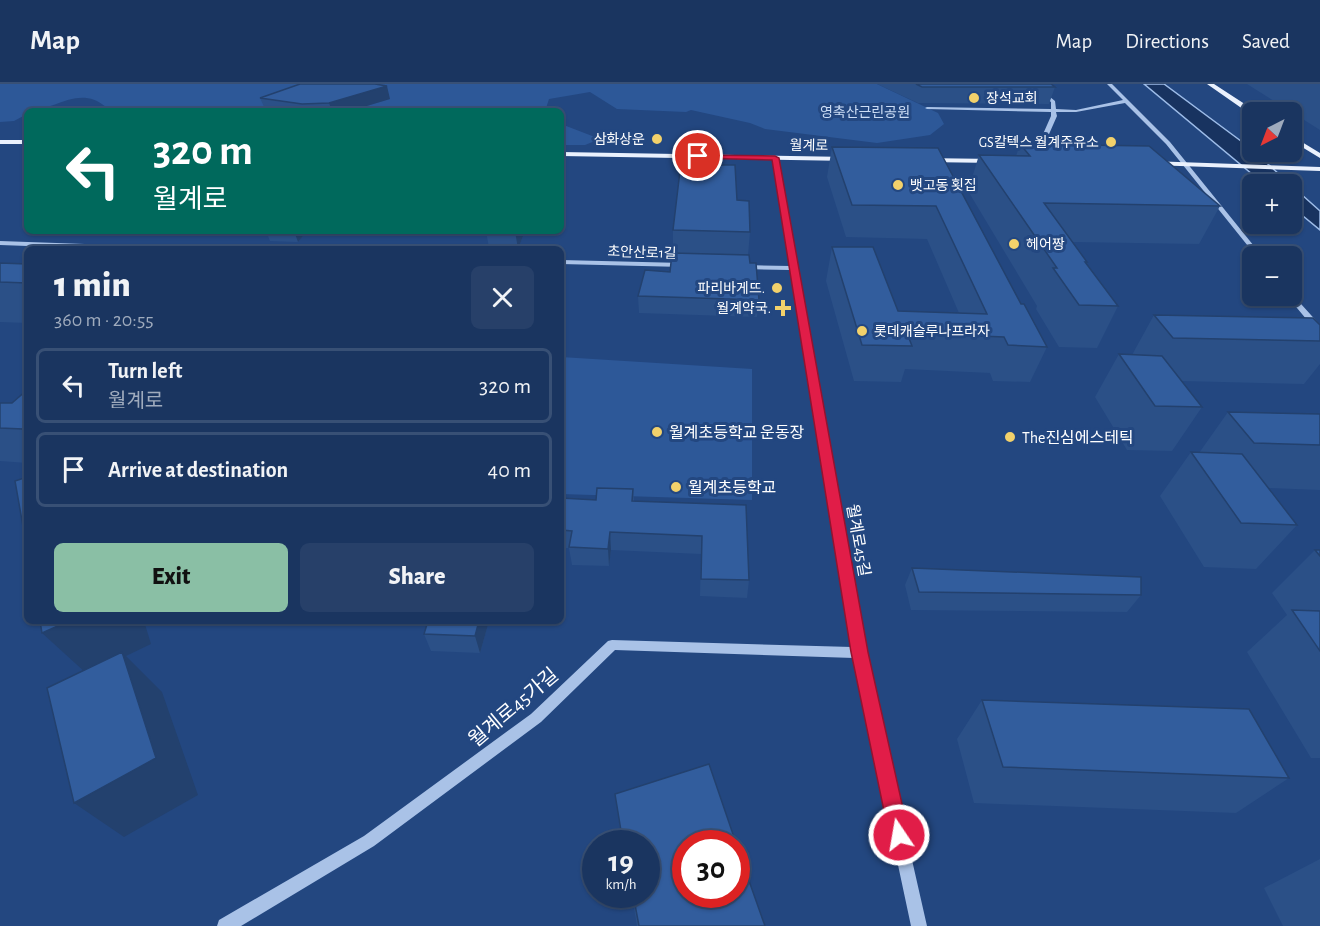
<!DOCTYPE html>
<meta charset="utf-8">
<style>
:root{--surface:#1a3560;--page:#274069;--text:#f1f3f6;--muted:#9fabbd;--line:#385075;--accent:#8abfa5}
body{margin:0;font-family:"Alegreya Sans","Noto Sans KR",sans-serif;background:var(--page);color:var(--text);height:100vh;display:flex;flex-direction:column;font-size:22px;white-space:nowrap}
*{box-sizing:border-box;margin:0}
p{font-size:20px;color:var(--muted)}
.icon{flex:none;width:33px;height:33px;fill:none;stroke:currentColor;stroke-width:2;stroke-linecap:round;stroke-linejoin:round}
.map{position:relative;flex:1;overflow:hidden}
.details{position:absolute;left:24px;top:162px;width:540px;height:378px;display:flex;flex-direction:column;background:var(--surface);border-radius:9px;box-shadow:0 2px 4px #0004,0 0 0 2px var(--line)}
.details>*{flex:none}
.top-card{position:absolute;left:24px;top:24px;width:540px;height:126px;border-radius:9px;box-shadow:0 2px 4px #0004,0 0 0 2px var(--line);background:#00695c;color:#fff;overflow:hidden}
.needle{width:39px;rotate:222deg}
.fabs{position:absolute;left:1242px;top:18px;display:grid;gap:12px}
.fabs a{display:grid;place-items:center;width:60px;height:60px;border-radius:9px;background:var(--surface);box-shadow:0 2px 4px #0004,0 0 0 2px var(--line);font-size:30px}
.speed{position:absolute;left:582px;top:746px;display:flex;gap:12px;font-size:30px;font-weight:700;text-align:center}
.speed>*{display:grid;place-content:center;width:78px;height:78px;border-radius:50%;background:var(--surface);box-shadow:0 2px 4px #0004,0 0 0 2px var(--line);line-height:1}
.speed small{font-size:15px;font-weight:400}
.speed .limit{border:9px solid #d22;background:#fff;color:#111}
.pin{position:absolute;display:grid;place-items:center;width:51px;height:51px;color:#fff;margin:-26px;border:3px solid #fff;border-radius:50%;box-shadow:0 2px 6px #0007}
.me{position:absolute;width:66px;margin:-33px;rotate:348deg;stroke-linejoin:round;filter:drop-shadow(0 0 4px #0008)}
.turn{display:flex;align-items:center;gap:21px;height:126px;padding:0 30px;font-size:27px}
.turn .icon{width:78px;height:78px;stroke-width:2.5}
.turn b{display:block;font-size:42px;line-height:51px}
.round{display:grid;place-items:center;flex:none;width:63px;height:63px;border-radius:9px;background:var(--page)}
.head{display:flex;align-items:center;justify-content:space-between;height:102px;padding:0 30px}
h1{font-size:36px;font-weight:800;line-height:45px}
.primary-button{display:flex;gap:12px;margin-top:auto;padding:12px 30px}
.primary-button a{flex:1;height:69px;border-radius:9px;background:var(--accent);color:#111;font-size:24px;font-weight:800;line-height:69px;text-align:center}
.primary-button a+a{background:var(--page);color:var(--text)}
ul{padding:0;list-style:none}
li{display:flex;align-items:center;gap:18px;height:75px;margin:0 12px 9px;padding:0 18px;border:3px solid var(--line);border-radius:9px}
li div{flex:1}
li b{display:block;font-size:22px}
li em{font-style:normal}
header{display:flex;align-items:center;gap:36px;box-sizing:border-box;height:84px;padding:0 30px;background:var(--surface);border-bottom:2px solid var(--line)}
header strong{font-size:28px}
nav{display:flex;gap:33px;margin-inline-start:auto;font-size:21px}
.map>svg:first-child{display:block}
</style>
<header>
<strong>Map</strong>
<nav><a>Map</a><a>Directions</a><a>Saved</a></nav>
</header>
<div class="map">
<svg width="1320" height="842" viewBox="0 0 1320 842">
<rect width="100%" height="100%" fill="#234780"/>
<path fill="#2d5898" d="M 0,0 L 877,0 L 938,29 L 944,40 L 930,51 L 877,59 L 765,45 L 750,39 L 691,26 L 686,28 L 617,25 L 590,8 L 549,15 L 545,27 L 356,27 L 364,22 L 287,27 L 96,27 L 106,23 C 79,0 54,27 27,27 L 27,30 L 14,37 L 0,38 Z
M 561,40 L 600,55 L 585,61 L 561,61 Z
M 561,273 L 752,285 L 752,416 L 561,410 Z"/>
<path fill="#183360" stroke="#9dbce8" stroke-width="1.5" d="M 1144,0 L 1164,0 L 1249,63 L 1290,100 L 1264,100 Z
M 1292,102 L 1320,127 L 1320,146 L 1292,123 Z"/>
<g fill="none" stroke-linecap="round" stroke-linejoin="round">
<path fill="#a9c2e7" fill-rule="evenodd" d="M 1029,0 L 1034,0 L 1055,17 L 1056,25 L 1076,26 L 1123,16 L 1107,0 L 1112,0 L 1170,58 L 1262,172 L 1256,172 L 1166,60 L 1125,19 L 1076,28 L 1056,28 L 1057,32 L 1042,66 L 1045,72 L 1042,74 L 1036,66 L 1051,32 L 1051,28 L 927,25 L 925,24 L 927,23 L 1051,25 L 1051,18 Z
M 775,72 L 778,74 L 865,569 L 927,842 L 911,842 L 854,574 L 615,566 L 541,638 L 374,762 L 241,842 L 217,842 L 219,836 L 364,752 L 531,630 L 608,557 L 612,556 L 852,563 L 790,186 L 744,185 L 740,183 L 744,181 L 790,182 L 772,74 Z
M 0,157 L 169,163 L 172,165 L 111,165 L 0,161 Z
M 561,176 L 683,179 L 687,181 L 683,183 L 561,180 Z
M 1292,210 L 1320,241 L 1320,248 L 1317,248 L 1287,212 L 1292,212 Z"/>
<path fill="#eaf1fd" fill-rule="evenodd" d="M 1207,0 L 1214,0 L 1257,28 L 1250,30 Z
M 1292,52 L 1320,69 L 1320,74 L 1292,57 Z
M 0,56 L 27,56 L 27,60 L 0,60 Z
M 561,68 L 849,73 L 853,75 L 849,77 L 561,72 Z
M 921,74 L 996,75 L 1000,77 L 996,79 L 924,78 L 920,76 Z
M 1149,77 L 1320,83 L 1320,87 L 1152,81 L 1148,79 Z"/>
</g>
<path fill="#2b5087" d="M 877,0 L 1051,0 L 1055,3 L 1049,20 L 918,19 Z
M 1247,0 L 1320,0 L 1320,46 Z
M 260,14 L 390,15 L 350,27 L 266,27 Z
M 1020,60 L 1220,122 L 1199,160 L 1073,158 L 1087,178 L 1086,180 L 1118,222 L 1097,264 L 1059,263 L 1036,225 L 1037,222 L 968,107 L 979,71 L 1016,72 Z
M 832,63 L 938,64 L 1021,220 L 1047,263 L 1030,298 L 993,297 L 990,289 L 905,285 L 901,298 L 854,297 L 826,197 L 832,163 L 898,227 L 959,229 L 927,155 L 846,153 L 827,93 Z
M 720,81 L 750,148 L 748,171 L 759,216 L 757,233 L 639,229 L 638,212 L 670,188 L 673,169 L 673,146 Z
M 266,147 L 307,147 L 298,158 L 270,157 Z
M 486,147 L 525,147 L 518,165 L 489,164 Z
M 0,179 L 27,180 L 27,239 L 0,238 Z
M 1154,231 L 1320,241 L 1320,280 L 1304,300 L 1182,297 L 1202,323 L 1172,367 L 1127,366 L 1095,313 L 1119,270 L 1132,271 Z
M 27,306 L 27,379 L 0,377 L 0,319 L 12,319 Z
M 1228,328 L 1320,330 L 1320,406 L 1268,404 L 1297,441 L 1256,485 L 1204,483 L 1160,412 L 1191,368 L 1199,369 Z
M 633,405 L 634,417 L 746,421 L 749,496 L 747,514 L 700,512 L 701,470 L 611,466 L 609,482 L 572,481 L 569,464 L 561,464 L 561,414 L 596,416 Z
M 1315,466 L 1320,466 L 1320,674 L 1311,674 L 1247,568 L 1287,531 L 1272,509 Z
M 912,484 L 1141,511 L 1127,528 L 911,526 L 905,501 Z
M 428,537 L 489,537 L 480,569 L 431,567 L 424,550 Z
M 982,616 L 1289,694 L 1236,729 L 974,719 L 957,655 Z
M 615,710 L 765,842 L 637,842 L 632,810 L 646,810 L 646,759 L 622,759 Z
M 1320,775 L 1320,842 L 1283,842 L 1264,804 Z"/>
<path fill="#23416e" d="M 387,2 L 390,15 L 350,27 L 332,27 L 329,19 Z
M 294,147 L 307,147 L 298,158 Z
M 515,147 L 525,147 L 518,165 Z
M 27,342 L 27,350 L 23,345 Z
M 610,448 L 611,466 L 609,482 L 608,465 Z
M 69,537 L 144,537 L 151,560 L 126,572 L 162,608 L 198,711 L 124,753 L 74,719 L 87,590 L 42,549 Z
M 479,537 L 489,537 L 480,569 L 475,552 Z"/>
<path fill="#325d9d" stroke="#23416e" stroke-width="1.5" d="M 300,0 L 375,0 L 387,2 L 329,19 L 302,20 L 260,14 Z
M 916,0 L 1051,0 L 1055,3 L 922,3 Z
M 1020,60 L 1149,62 L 1220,122 L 1044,119 L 1087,178 L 1085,178 L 1118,222 L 1079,221 L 1053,184 L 1057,184 L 979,71 L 1030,72 Z
M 832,63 L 938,64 L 1021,220 L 1024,220 L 1047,263 L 1008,261 L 1004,253 L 907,249 L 912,262 L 862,261 L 832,163 L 873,163 L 898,227 L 987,230 L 936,122 L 852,121 Z
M 682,70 L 720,71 L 720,81 L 735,81 L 737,116 L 749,117 L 750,148 L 673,146 Z
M 672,169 L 749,171 L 750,179 L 756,179 L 759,216 L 638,212 L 645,186 L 670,188 Z
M 0,179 L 27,180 L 27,199 L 0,198 Z
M 1154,231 L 1313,234 L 1320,241 L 1320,257 L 1173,254 Z
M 1119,270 L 1162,272 L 1202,323 L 1155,322 Z
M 27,306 L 27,342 L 23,345 L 0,344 L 0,319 L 12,319 Z
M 1228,328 L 1320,330 L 1320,361 L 1254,359 Z
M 1191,368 L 1242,370 L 1297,441 L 1241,439 Z
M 27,393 L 27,465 L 15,397 Z
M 597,404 L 633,405 L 632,417 L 746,421 L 749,496 L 701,495 L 702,452 L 610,448 L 608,465 L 569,463 L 572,447 L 561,446 L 561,414 L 596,416 Z
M 1315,466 L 1320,466 L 1320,472 Z
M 912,484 L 1141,493 L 1141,511 L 919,508 Z
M 1292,526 L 1320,527 L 1320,567 Z
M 40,537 L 69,537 L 42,549 Z
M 428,537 L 479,537 L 475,552 L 424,550 Z
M 122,568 L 156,674 L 74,719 L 47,604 Z
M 982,616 L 1249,625 L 1289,694 L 1003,683 Z
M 709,680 L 736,759 L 686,759 L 686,810 L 736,810 L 736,760 L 765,842 L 639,842 L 633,810 L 646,810 L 646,759 L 623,759 L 615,710 Z"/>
<path fill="#e11d48" stroke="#92132f" stroke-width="1.5" d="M 695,71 L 775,72 L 779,74 L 868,568 L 909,751 L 906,758 L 899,761 L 892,758 L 889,751 L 851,568 L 772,76 L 698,74 Z"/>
<g fill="#f2d16b" stroke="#234780" stroke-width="2">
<circle cx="974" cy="14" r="6"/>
<circle cx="657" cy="55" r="6"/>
<circle cx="1111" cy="58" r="6"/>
<circle cx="898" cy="101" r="6"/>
<circle cx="1014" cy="160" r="6"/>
<circle cx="777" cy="204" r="6"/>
<path d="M780 215h6v6h6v6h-6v6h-6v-6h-6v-6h6z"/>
<circle cx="862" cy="247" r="6"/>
<circle cx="657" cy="348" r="6"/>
<circle cx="1010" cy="353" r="6"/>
<circle cx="676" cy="403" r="6"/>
</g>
<g text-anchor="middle" stroke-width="6" stroke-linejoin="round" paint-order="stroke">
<g font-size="14" fill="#fff" stroke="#234780" text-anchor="start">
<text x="986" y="19">장석교회</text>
<text x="645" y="60" text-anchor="end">삼화상운</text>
<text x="1099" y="63" text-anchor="end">GS칼텍스 월계주유소</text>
<text x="910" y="106">뱃고동 횟집</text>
<text x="1026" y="165">헤어짱</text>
<text x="765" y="209" text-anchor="end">파리바게뜨.</text>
<text x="771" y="229" text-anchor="end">월계약국.</text>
<text x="874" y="252">롯데캐슬루나프라자</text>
</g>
<g font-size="14" fill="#ccddf5" stroke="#234780">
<text x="865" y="33">영축산근린공원</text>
</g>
<g font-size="14" fill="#fff" stroke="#234780">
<text transform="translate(809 61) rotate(1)" y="5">월계로</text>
<text transform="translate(642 168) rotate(2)" y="5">초안산로1길</text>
</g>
<g font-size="16" fill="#fff" stroke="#234780" text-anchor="start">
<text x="669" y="354">월계초등학교 운동장</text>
<text x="1022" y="359">The진심에스테틱</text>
<text x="688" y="409">월계초등학교</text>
</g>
<g font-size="16" fill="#fff" stroke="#234780">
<text transform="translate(859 456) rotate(80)" y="6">월계로45길</text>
</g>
<g font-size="20" fill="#fff" stroke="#234780">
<text transform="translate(513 623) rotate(-40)" y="7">월계로45가길</text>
</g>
</g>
</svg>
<div class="fabs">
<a><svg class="needle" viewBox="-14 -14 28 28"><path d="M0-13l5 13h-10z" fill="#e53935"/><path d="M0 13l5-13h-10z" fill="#9fabbd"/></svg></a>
<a>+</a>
<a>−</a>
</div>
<div class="speed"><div>19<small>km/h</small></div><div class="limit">30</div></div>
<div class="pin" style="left:698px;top:72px;background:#d93025"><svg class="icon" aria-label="arrive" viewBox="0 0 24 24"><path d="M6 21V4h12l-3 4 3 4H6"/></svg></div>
<svg class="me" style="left:899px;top:751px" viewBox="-20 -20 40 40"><circle r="17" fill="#e11d48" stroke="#fff" stroke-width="3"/><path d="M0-11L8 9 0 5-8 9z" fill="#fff"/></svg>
<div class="top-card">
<div class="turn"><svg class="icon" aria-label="left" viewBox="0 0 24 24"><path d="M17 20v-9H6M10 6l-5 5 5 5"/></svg><div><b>320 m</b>월계로</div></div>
</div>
<section class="details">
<div class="head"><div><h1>1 min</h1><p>360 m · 20:55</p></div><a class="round"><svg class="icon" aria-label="close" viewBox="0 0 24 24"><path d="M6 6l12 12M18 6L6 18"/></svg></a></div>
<ul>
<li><svg class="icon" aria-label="left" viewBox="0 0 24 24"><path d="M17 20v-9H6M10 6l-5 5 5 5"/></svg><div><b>Turn left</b><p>월계로</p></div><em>320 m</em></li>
<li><svg class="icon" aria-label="arrive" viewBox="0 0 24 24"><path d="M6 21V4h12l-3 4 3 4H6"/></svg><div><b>Arrive at destination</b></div><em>40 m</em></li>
</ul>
<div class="primary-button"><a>Exit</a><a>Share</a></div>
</section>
</div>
